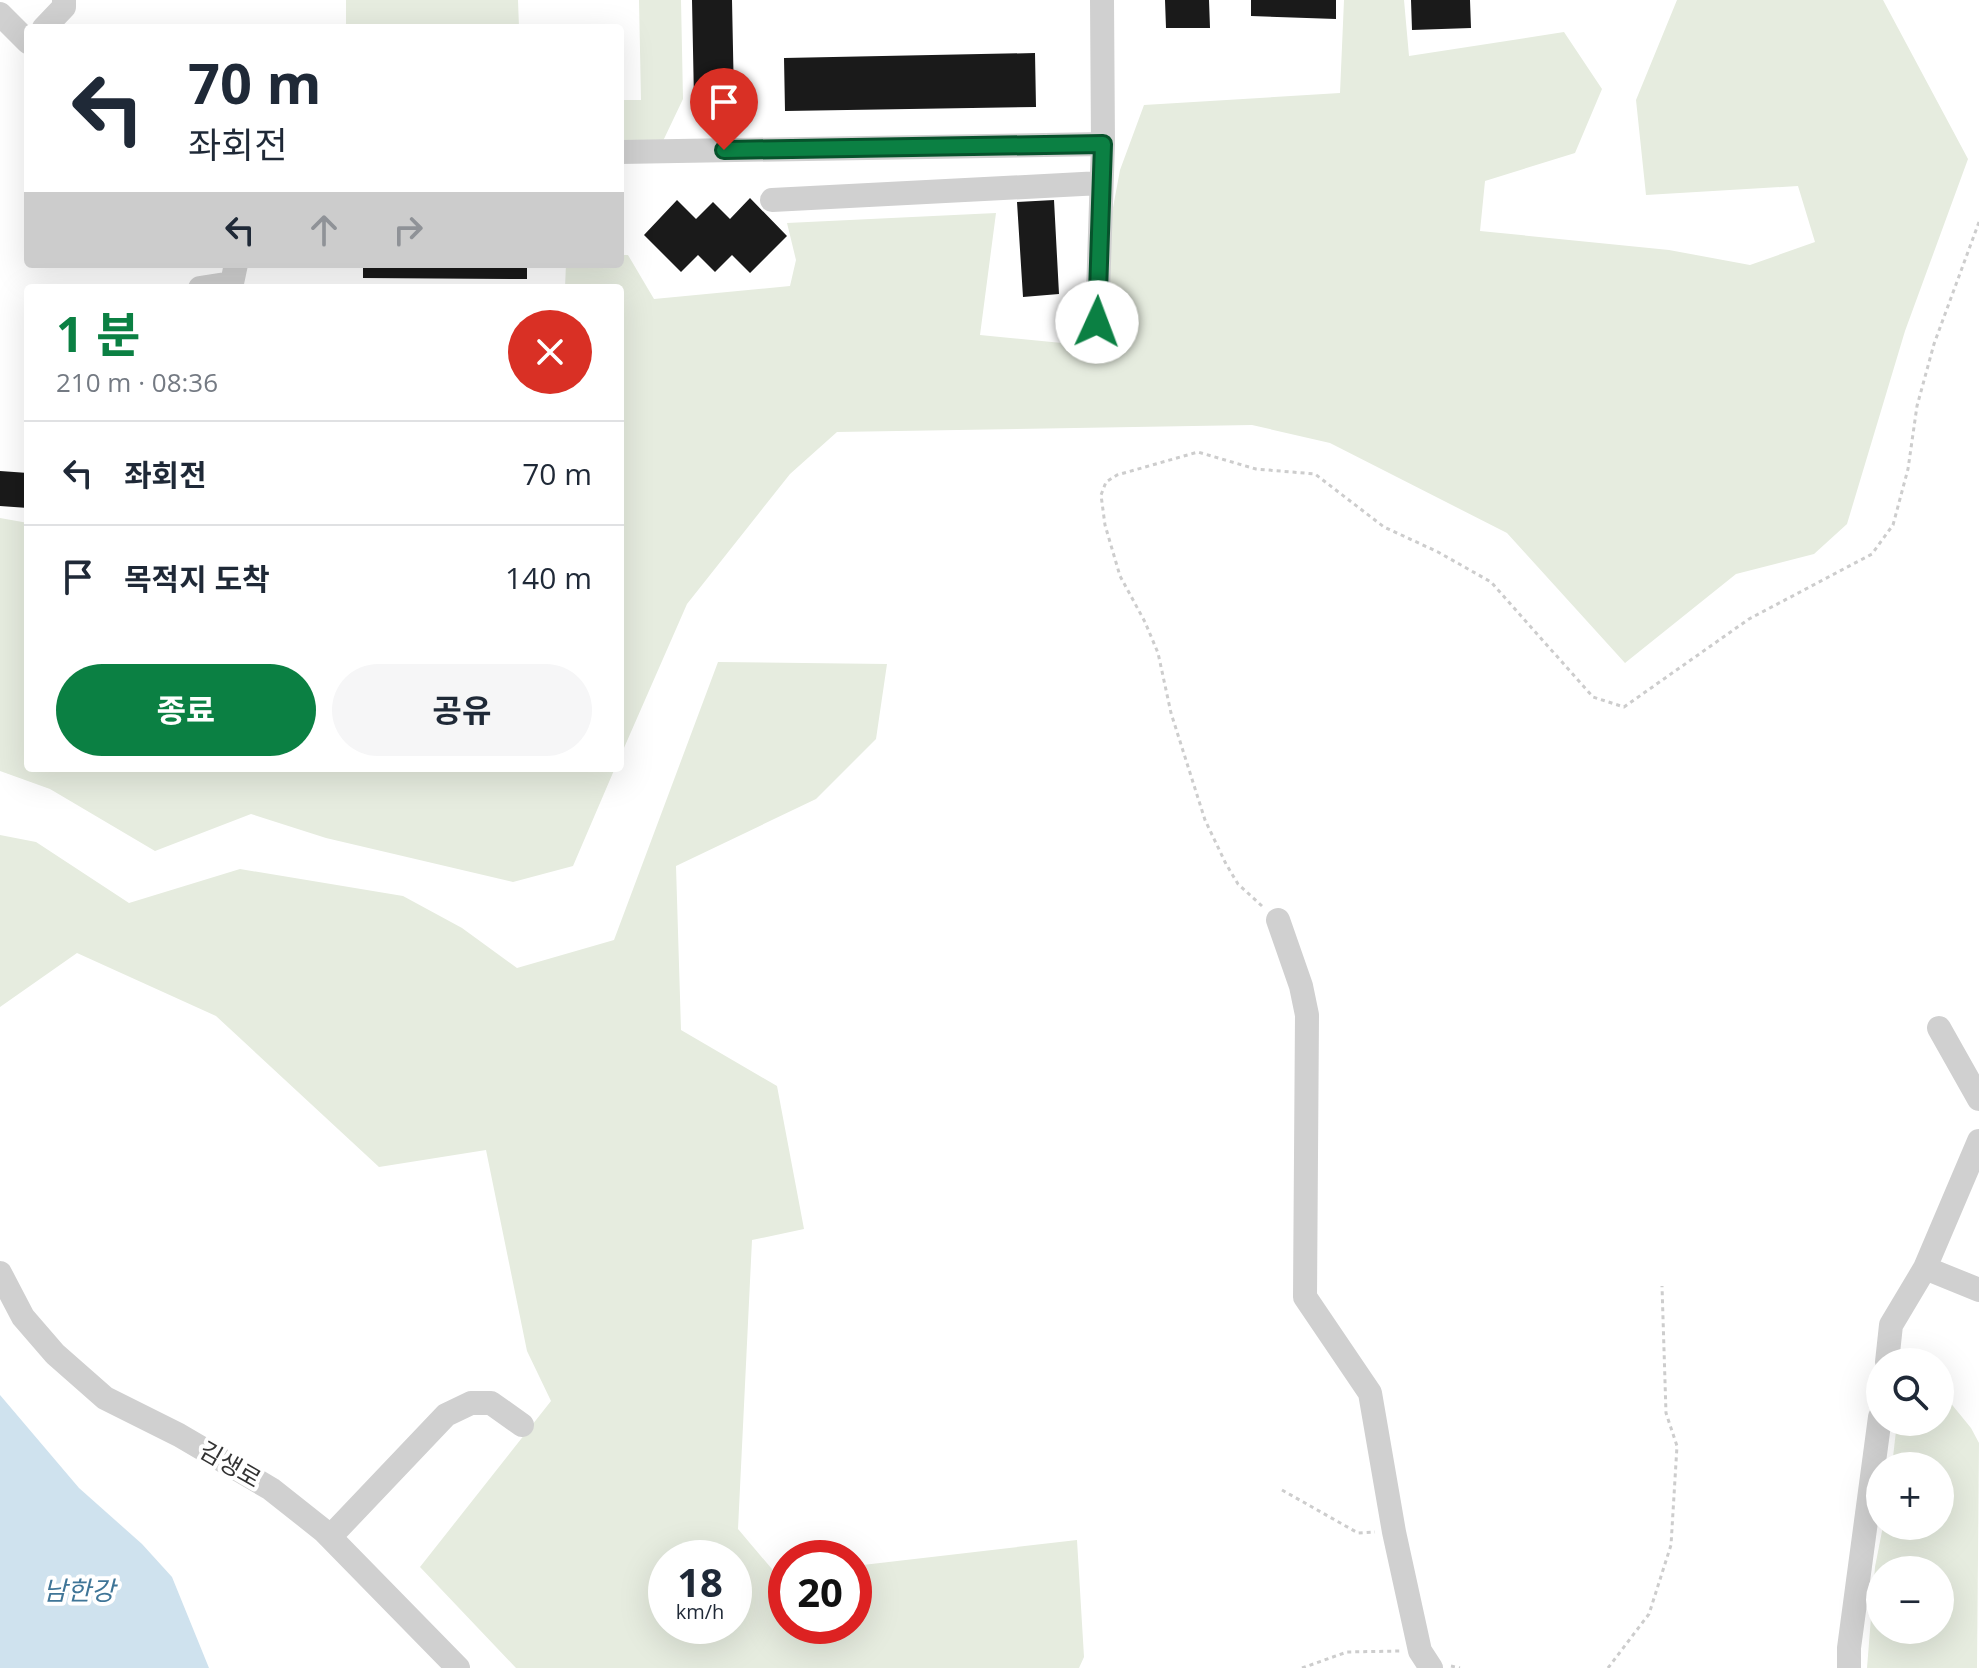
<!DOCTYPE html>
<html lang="ko">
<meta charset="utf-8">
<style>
:root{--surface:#fff;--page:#f6f6f7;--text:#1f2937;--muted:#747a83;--line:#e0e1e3;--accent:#0b8043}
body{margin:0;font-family:"Open Sans","Noto Sans KR",sans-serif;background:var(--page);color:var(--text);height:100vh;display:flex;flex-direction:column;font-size:30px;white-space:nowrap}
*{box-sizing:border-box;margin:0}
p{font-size:26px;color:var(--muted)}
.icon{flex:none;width:44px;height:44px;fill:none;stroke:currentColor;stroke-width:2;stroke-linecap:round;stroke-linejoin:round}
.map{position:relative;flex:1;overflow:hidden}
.side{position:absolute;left:24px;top:284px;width:600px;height:488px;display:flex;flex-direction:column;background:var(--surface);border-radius:8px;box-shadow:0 8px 32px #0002}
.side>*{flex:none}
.hud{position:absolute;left:24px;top:24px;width:600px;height:244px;border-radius:8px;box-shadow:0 8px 32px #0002;background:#fff;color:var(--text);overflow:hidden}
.controls{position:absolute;left:1866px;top:1348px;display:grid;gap:16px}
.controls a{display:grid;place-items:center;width:88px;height:88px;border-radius:50%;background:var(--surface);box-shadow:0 8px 32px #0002;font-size:40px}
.speed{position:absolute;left:648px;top:1540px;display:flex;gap:16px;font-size:40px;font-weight:700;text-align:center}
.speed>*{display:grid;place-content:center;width:104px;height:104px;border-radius:50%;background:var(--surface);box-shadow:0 8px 32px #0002;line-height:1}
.speed small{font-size:20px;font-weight:400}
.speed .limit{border:12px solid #d22;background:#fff;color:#111}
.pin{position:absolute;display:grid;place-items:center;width:68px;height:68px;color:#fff;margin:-82px -34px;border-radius:50% 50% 50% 0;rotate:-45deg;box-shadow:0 0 8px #0007}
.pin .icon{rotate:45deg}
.me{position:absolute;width:88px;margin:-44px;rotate:2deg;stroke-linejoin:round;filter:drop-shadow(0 0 6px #0008)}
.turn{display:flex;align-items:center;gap:28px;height:168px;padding:0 32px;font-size:36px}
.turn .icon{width:104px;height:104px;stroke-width:2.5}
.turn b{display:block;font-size:56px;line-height:68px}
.lanes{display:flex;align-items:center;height:76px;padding:0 32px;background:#0003;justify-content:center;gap:40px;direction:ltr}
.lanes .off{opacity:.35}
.round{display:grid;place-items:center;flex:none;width:84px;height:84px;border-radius:42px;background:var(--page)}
.head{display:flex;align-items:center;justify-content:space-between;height:136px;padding:0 32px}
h1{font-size:48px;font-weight:700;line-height:60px;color:var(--accent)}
.action{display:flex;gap:16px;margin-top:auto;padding:16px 32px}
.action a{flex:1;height:92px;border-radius:48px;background:var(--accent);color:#fff;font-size:32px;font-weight:700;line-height:92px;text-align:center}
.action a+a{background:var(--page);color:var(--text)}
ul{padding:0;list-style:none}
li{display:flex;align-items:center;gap:24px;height:104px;padding:0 32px;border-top:2px solid var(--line)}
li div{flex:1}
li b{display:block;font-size:30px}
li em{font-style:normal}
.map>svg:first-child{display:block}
</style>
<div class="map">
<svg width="1979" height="1668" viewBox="0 0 1979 1668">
<rect width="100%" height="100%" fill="#fff"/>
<path fill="#e6ecdf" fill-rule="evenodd" d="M 346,0 L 518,0 L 519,28 L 346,28 Z
M 639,0 L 681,0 L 683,99 L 663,141 L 620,142 L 620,100 L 641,100 Z
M 1344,0 L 1404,0 L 1409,56 L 1564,32 L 1602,89 L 1575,153 L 1485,181 L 1480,231 L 1669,250 L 1750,265 L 1815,242 L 1798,186 L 1646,195 L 1636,100 L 1677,0 L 1883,0 L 1968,159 L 1905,331 L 1847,524 L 1814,554 L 1736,574 L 1625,663 L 1507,533 L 1330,443 L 1252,425 L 837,432 L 790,474 L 687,604 L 620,757 L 620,288 L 565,288 L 566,264 L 620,264 L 620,255 L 628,255 L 654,299 L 790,286 L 796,260 L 787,223 L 996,213 L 980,335 L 1103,347 L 1102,267 L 1120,170 L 1144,105 L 1340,93 Z
M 0,518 L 28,523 L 28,768 L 615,768 L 573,866 L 513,882 L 326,838 L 251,814 L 155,851 L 50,789 L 0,771 Z
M 718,662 L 887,664 L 876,739 L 816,799 L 676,866 L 681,1030 L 777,1086 L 804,1229 L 752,1240 L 738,1529 L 777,1575 L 786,1574 L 786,1626 L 854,1626 L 854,1566 L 1077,1540 L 1084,1657 L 1079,1668 L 516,1668 L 420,1567 L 551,1401 L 527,1351 L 486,1150 L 379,1167 L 216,1016 L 77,953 L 0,1007 L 0,835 L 36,842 L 129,903 L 240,869 L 403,896 L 462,928 L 517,968 L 614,940 ZM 666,1558 L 734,1558 L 734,1626 L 666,1626 Z
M 1940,1390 L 1971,1428 L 1979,1443 L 1977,1668 L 1867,1668 L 1875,1567 L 1883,1526 L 1940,1526 L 1940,1466 L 1892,1466 L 1897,1422 L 1940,1422 ZM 1940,1570 L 1940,1630 L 1880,1630 L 1880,1570 Z"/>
<path fill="#cfe2ee" d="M 0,1395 L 79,1488 L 142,1544 L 172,1577 L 209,1668 L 0,1668 Z"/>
<path fill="#1a1a1a" d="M 692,0 L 732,0 L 734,99 L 694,100 Z
M 1165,0 L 1209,0 L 1210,28 L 1166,28 Z
M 1251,0 L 1336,0 L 1336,19 L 1251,16 Z
M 1411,0 L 1470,0 L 1471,28 L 1412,30 Z
M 1035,53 L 1036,107 L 785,111 L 784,58 Z
M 750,198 L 787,236 L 750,273 L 732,255 L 715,272 L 698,255 L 681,272 L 644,235 L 677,200 L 696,219 L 713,202 L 730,219 Z
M 1054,200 L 1059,294 L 1023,297 L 1017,202 Z
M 363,264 L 527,264 L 527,279 L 363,278 Z
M 0,471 L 28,473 L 28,508 L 0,506 Z"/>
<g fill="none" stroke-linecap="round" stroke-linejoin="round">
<path stroke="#cdcdcd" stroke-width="3" stroke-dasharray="4 4" stroke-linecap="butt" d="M 1262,906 L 1238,884 L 1226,864 L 1205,820 L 1171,713 L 1158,653 L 1145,622 L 1120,576 L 1105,525 L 1101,495 L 1106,482 L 1117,475 L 1198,452 L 1256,469 L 1315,474 L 1384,527 L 1438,552 L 1491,582 L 1593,697 L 1624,707 L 1749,619 L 1872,554 L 1893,525 L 1908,469 L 1917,406 L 1934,344 L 1979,222
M 1282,1490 L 1358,1533 L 1375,1532
M 1451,1666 L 1460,1668
M 1302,1668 L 1347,1652 L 1400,1651
M 1608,1668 L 1649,1614 L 1671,1545 L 1677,1446 L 1666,1413 L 1662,1286"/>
<path stroke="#d0d0d0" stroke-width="24" d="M 0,14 L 28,42
M 44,28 L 64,7 L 64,0
M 620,152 L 1103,144 L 1102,0
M 772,200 L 1101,183
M 200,288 L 232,283 L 236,264
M 1097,322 L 1103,144
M 1278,920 L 1301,986 L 1307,1015 L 1305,1297 L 1370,1393 L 1394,1532 L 1420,1651 L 1431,1668
M 1939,1028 L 1979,1099
M 1925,1268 L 1979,1290
M 0,1273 L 23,1317 L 55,1354 L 105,1398 L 179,1435 L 271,1489 L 324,1531 L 458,1668
M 1887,1362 L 1891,1325 L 1925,1268 L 1979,1141
M 330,1537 L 446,1415 L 471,1403 L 491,1403 L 522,1425
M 1849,1668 L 1849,1648 L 1880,1417"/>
</g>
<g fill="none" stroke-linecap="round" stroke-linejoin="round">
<defs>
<path id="route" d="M 724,150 L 1103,144 L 1097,322"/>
</defs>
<use href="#route" stroke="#07532c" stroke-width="20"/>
<use href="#route" stroke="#0b8043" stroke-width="14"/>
</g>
<g text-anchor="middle" stroke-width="8" stroke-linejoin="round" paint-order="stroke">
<g font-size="24" fill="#333" stroke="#fff">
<text transform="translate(230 1465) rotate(30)" y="8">김생로</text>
</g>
<g font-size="26" font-style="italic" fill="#3f7597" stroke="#fff">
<text x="79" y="1600">남한강</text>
</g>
</g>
</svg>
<div class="controls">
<a><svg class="icon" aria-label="search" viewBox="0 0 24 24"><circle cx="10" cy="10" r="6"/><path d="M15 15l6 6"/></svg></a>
<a>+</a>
<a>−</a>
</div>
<div class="speed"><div>18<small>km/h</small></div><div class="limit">20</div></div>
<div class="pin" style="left:724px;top:150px;background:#d93025"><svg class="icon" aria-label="arrive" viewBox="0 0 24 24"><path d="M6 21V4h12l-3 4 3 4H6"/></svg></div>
<svg class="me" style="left:1097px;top:322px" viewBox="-20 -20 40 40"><circle r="19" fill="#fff"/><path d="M0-13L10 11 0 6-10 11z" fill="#0b8043"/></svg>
<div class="hud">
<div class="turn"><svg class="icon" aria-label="left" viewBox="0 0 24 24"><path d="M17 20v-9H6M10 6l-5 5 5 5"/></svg><div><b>70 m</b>좌회전</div></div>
<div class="lanes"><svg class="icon" aria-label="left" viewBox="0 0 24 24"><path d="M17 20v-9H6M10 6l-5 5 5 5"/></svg><svg class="icon off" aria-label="ahead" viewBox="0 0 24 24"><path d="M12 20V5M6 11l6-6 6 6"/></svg><svg class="icon off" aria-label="right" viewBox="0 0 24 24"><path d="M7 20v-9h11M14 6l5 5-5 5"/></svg></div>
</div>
<section class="side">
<div class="head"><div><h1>1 분</h1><p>210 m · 08:36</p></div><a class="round" style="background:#d93025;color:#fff"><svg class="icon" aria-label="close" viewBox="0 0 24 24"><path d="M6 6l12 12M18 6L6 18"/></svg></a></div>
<ul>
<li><svg class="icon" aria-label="left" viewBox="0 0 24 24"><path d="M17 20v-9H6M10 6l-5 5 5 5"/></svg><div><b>좌회전</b></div><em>70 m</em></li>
<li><svg class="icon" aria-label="arrive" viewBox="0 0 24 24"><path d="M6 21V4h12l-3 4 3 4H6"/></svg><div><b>목적지 도착</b></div><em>140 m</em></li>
</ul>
<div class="action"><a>종료</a><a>공유</a></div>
</section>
</div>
